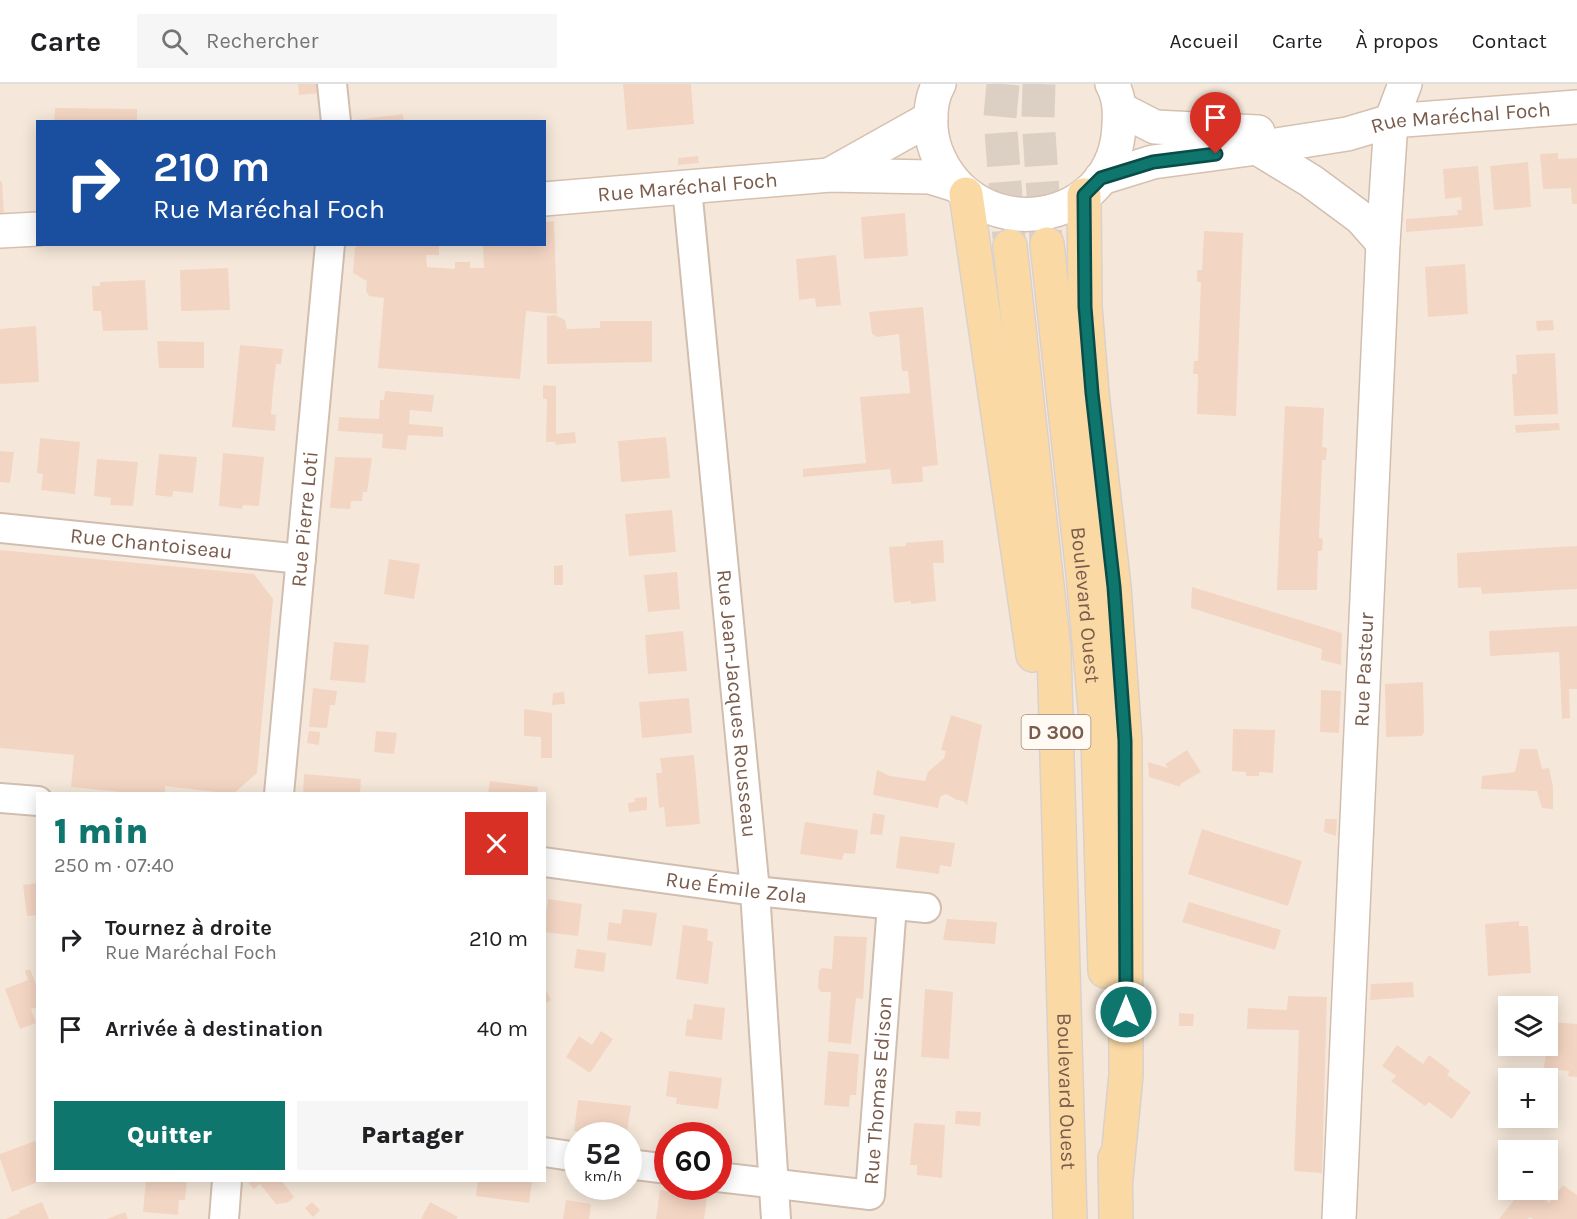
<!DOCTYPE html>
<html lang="fr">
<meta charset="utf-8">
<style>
:root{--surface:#fff;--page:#f6f6f6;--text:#202124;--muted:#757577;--line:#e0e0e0;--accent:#0f766e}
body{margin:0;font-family:Karla,sans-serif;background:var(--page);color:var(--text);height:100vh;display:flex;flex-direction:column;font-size:22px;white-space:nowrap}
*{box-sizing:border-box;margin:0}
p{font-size:20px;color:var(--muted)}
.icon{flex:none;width:33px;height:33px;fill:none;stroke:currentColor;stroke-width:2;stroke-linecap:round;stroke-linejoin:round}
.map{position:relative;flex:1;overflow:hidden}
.drawer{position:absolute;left:36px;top:708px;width:510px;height:390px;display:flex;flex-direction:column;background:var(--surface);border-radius:0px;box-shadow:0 3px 15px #0003}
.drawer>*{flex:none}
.hud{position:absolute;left:36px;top:36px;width:510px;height:126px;border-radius:0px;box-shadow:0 3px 15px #0003;background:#1a4fa0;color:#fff;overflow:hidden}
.tools{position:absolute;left:1498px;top:912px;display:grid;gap:12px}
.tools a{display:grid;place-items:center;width:60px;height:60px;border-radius:0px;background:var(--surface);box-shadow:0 3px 15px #0003;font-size:30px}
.speed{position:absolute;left:564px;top:1038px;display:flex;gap:12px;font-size:30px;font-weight:700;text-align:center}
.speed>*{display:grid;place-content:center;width:78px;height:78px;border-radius:50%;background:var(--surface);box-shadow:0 3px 15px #0003;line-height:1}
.speed small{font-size:15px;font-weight:400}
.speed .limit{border:9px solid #d22;background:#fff;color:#111}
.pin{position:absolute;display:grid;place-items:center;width:51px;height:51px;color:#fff;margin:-62px -26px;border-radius:50% 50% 50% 0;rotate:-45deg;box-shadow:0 0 6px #0007}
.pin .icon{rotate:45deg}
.me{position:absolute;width:66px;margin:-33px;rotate:0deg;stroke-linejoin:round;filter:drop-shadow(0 0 4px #0008)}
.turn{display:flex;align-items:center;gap:21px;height:126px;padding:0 18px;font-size:27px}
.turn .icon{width:78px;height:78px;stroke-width:2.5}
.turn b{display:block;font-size:42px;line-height:51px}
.round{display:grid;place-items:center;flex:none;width:63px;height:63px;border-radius:0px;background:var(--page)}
.head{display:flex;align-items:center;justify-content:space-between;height:102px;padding:0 18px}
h1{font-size:36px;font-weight:800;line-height:45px;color:var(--accent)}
.action{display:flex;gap:12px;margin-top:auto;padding:12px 18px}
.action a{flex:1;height:69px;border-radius:0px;background:var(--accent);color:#fff;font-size:24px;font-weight:800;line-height:69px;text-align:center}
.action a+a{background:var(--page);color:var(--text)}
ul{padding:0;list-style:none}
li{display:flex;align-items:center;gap:18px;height:90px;padding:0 18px}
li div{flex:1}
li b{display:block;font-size:22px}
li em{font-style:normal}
header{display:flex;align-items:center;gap:36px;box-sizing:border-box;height:84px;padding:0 30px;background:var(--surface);border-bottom:2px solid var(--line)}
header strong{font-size:28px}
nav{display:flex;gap:33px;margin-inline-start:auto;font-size:21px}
.search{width:420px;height:54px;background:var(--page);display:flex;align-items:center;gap:15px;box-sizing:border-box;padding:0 21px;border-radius:0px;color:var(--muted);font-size:22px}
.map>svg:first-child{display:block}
</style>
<header>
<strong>Carte</strong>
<div class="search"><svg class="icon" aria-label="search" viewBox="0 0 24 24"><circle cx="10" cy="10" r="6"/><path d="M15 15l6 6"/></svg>Rechercher</div>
<nav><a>Accueil</a><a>Carte</a><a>À propos</a><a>Contact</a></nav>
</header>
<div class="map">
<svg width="1577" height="1135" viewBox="0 0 1577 1135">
<rect width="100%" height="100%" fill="#fdf6ec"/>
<path fill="#f5e8da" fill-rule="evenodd" d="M 0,0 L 1577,0 L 1577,1135 L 0,1135 ZM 38,38 L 544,38 L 544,160 L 38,160 ZM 38,710 L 544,710 L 544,1096 L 38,1096 ZM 1509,922 L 1548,922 L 1548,962 L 1509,962 ZM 1509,994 L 1548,994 L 1548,1034 L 1509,1034 ZM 578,1052 L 628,1052 L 628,1102 L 578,1102 ZM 668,1052 L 718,1052 L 718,1102 L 668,1102 ZM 1509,1066 L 1548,1066 L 1548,1106 L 1509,1106 Z"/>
<path fill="#f3d5c3" d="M 298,0 L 327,0 L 321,9 L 299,11 Z
M 623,0 L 691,0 L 694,40 L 627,46 Z
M 55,24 L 137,25 L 137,38 L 54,38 Z
M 403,30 L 404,38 L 356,38 L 356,36 Z
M 1558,69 L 1558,75 L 1577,74 L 1577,120 L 1572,120 L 1571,104 L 1543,105 L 1540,70 Z
M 698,72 L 699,79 L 678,81 L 678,74 Z
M 1528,78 L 1531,123 L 1494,126 L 1490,82 Z
M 1478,82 L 1483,142 L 1406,148 L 1406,135 L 1458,131 L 1457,126 L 1462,126 L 1461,113 L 1445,115 L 1443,85 Z
M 0,97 L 2,97 L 4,130 L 0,130 Z
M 905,129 L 908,172 L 864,175 L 861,133 Z
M 554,137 L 557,230 L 526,227 L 520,295 L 378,284 L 384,214 L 369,212 L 366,207 L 367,197 L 353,189 L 355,164 L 358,160 L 439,160 L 439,171 L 426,171 L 427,183 L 455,185 L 455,178 L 470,178 L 470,184 L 484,184 L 483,160 L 544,160 L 544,138 Z
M 1204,147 L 1243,149 L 1236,332 L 1197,330 L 1198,290 L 1193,290 L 1194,277 L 1198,277 L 1201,198 L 1197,198 L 1197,186 L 1202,186 Z
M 836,171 L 841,221 L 816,223 L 815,214 L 799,216 L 796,175 Z
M 1465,180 L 1468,230 L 1428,233 L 1425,183 Z
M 228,184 L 230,226 L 181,227 L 180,186 Z
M 145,196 L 148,246 L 103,247 L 101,227 L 93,227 L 92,202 L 100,202 L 100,198 Z
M 923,223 L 938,381 L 922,383 L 923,398 L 892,400 L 890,385 L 803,393 L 803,385 L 866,379 L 860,313 L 910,309 L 908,287 L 902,287 L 899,250 L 877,253 L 872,250 L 869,228 Z
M 555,231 L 565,236 L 567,245 L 600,244 L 600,237 L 652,237 L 652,278 L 547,280 L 547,232 Z
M 1553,236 L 1554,246 L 1537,247 L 1536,237 Z
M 36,242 L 39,298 L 0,300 L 0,245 Z
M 157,257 L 204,258 L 204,284 L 159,284 Z
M 240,261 L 283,265 L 281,280 L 276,280 L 273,306 L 271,330 L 276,331 L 275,347 L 232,343 Z
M 1555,269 L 1558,330 L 1514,332 L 1512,290 L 1517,290 L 1516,271 Z
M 543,301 L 556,302 L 556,350 L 575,348 L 576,359 L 555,361 L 556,358 L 546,358 L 547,315 L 543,315 Z
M 385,307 L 434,311 L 432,328 L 410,326 L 409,340 L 443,343 L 443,353 L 408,351 L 406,366 L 382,364 L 383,350 L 338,347 L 339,333 L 379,335 L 380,316 L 384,316 Z
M 1285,322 L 1324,324 L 1322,363 L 1327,364 L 1326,376 L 1322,376 L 1319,454 L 1323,455 L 1322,467 L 1318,467 L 1317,506 L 1277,506 Z
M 1559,339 L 1560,346 L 1516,349 L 1515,341 Z
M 666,353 L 670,394 L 621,398 L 618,357 Z
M 40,354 L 80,358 L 75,410 L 41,406 L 43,390 L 37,389 Z
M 0,367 L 14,368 L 10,399 L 0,398 Z
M 223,369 L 264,373 L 259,422 L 243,421 L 242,425 L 219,422 Z
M 159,370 L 197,373 L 193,409 L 173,407 L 172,413 L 155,411 Z
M 335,373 L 372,374 L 367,408 L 363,408 L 362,417 L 351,417 L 350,425 L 330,424 Z
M 97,375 L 138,378 L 133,422 L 110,421 L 111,414 L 94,412 Z
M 672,426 L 676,468 L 629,472 L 625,430 Z
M 943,456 L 944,479 L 933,479 L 936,517 L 911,520 L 911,517 L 894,519 L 889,463 L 906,462 L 906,459 Z
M 1577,462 L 1577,505 L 1482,510 L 1481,503 L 1458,504 L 1457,469 Z
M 0,466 L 254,490 L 273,515 L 257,689 L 233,710 L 165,702 L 165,710 L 141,710 L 71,703 L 74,671 L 0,664 Z
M 389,475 L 420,480 L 414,515 L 384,510 Z
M 563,481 L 563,501 L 554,501 L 554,482 Z
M 677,488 L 680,525 L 648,528 L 644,491 Z
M 1192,503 L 1342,549 L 1341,581 L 1321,576 L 1322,565 L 1191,524 Z
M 1577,542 L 1577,605 L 1569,605 L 1570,634 L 1562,635 L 1559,568 L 1490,572 L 1489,547 Z
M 683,547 L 687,587 L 648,590 L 645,551 Z
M 334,558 L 369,561 L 365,599 L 330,596 Z
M 1423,598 L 1424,648 L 1422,652 L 1386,653 L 1385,600 Z
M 313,604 L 337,607 L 335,621 L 330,621 L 327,644 L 309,643 Z
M 1321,606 L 1341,607 L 1339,649 L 1320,648 Z
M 564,608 L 565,620 L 552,621 L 553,609 Z
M 689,614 L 692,649 L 642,654 L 639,618 Z
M 524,625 L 552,629 L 552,674 L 541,674 L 541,653 L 524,652 Z
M 951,631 L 982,641 L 967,721 L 963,717 L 957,716 L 946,710 L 940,713 L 938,724 L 873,711 L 877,686 L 890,692 L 925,697 L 928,688 L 944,674 L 946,667 L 941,666 Z
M 1233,645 L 1275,646 L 1273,689 L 1259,688 L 1259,692 L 1246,692 L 1246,688 L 1232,687 Z
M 309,647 L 320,648 L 319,661 L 307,659 Z
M 376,647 L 397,649 L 394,670 L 374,668 Z
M 1520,665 L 1537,665 L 1542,685 L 1549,684 L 1553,703 L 1553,725 L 1542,724 L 1537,707 L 1481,705 L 1482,692 L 1515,688 Z
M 1187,666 L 1201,688 L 1180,700 L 1181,703 L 1149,693 L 1148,678 L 1168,684 L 1165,680 Z
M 694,671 L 700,740 L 666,743 L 664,723 L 659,724 L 656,689 L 662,689 L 660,674 Z
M 304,690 L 361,695 L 360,709 L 303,710 Z
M 490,697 L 538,703 L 537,710 L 488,710 Z
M 647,713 L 647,726 L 629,728 L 628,719 L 635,718 L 635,714 Z
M 873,729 L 885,731 L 882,751 L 870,750 Z
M 1325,735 L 1337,735 L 1336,752 L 1324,748 Z
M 805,738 L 858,746 L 855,770 L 844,769 L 842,776 L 800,770 Z
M 1202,745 L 1302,777 L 1288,822 L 1188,790 Z
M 900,752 L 955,759 L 951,783 L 940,781 L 939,790 L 896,784 Z
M 38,799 L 38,831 L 27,832 L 23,801 Z
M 548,815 L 582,820 L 578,852 L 544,848 L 544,830 L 546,830 Z
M 1189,818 L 1281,846 L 1275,866 L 1182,838 Z
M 623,825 L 657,829 L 652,862 L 607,856 L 609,838 L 621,840 Z
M 947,835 L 997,838 L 995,860 L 943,856 Z
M 1519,837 L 1519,842 L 1528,842 L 1531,889 L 1488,892 L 1485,840 Z
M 683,841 L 708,845 L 707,856 L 713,858 L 708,900 L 676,895 Z
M 834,852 L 867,853 L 863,915 L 856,914 L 851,960 L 828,958 L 831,908 L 821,908 L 818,904 L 819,887 L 822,884 L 832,885 Z
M 577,865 L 606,869 L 604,888 L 574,884 Z
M 30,885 L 38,905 L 38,923 L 31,925 L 36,939 L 20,945 L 5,905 L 28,896 L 25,887 Z
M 1413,898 L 1414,913 L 1370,916 L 1371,900 Z
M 544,903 L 551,916 L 544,920 Z
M 925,905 L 953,908 L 949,975 L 921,973 Z
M 1288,912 L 1327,913 L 1322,1089 L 1294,1087 L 1299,946 L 1247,945 L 1248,924 L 1287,926 Z
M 694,920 L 725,924 L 722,956 L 685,952 L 687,935 L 692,936 Z
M 1179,929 L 1194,930 L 1193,942 L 1179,942 Z
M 1550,938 L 1577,940 L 1577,993 L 1568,992 L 1569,987 L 1544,984 Z
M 601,947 L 613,955 L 590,989 L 566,973 L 579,952 L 592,961 Z
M 1397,961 L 1423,980 L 1429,971 L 1450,987 L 1447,991 L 1471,1008 L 1452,1035 L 1429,1018 L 1425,1022 L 1391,997 L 1396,992 L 1382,982 Z
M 828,967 L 859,970 L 856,1011 L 850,1011 L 849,1023 L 824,1021 Z
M 669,987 L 722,994 L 718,1025 L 676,1020 L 677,1014 L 666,1012 Z
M 578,1016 L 631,1022 L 627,1047 L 616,1045 L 615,1052 L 574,1047 Z
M 956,1027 L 981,1028 L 980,1042 L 955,1040 Z
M 914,1039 L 945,1041 L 942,1094 L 917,1091 L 917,1081 L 910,1081 Z
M 35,1057 L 38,1065 L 38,1098 L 12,1108 L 0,1075 L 0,1070 Z
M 146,1096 L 187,1096 L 185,1116 L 179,1116 L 178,1131 L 143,1128 Z
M 246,1096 L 281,1096 L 294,1113 L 287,1119 L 276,1120 L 260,1100 L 254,1105 Z
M 478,1096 L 532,1096 L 529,1119 L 476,1112 Z
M 1563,1101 L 1577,1111 L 1577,1135 L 1533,1135 L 1530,1133 L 1528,1135 L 1499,1135 L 1522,1106 L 1532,1106 L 1549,1119 Z
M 660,1106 L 707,1113 L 704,1135 L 656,1135 Z
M 566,1116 L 591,1120 L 589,1135 L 563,1135 Z
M 42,1118 L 49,1135 L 5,1135 L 20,1129 L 19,1127 Z
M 312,1118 L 320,1126 L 313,1133 L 305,1124 Z
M 430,1118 L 458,1133 L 456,1135 L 421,1135 Z
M 125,1128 L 128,1135 L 107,1135 Z"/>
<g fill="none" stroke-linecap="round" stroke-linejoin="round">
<path stroke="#dcd0c4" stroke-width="33" stroke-dasharray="33 16" stroke-linecap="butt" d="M 1003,0 L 1000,33 L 1009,154
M 1039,0 L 1038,33 L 1046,156"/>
<defs>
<g id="minor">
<path d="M 332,0 L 336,38"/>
<path id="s1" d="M 687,104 L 755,807 L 776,1135"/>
<path id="s2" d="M 0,444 L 301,475"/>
<path id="s3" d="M 279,710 L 330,160"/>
<path d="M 0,714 L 38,717"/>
<path id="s4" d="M 544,778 L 755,807 L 926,824"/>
<path d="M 544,1068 L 578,1073"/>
<path d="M 628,1080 L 668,1085"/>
<path id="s5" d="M 718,1093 L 870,1111 L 892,821"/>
<path d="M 224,1135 L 227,1096"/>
</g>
<g id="tertiary">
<path d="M 1257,64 L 1311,97 L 1361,134 L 1383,159"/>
<path id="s6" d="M 1339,1135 L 1383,159 L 1391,37 L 1405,0"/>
</g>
<g id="secondary">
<path d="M 939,0 C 928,19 929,48 936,67 C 974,165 1117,144 1119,40 C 1120,27 1119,12 1112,0"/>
<path d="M 1120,25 L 1155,43 L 1258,48"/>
<path d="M 831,90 L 931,34"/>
<path id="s7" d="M 1101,94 L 1153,78 L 1257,64 L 1347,50 L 1391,37 L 1577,23"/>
<path id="s8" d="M 544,115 L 830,91 L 930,93 L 956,101"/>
<path d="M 0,147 L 38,145"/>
</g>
<g id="primary">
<path d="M 966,110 L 1033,571"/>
<path d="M 1084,111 L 1085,223 L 1092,309 L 1114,503 L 1125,657 L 1126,991 L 1116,1094"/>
<path id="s9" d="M 1047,160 L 1083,490 L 1098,657 L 1105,887"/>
<path id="s10" d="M 1010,162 L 1054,566 L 1070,1135"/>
<path d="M 1115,1074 L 1116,1135"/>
</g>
</defs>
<use href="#minor" stroke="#d1beb0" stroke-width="32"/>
<use href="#tertiary" stroke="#d1beb0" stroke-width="36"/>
<use href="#secondary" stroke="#d6c0b0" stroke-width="36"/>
<use href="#primary" stroke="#dad1cd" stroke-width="36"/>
<use href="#minor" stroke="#fff" stroke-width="28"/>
<use href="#tertiary" stroke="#fff" stroke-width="33"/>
<use href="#secondary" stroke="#fff" stroke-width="33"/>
<use href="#primary" stroke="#fbd9a5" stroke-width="33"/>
</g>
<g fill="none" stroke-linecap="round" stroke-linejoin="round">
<defs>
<path id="route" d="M 1126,928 L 1125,657 L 1114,503 L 1092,309 L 1085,223 L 1084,111 L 1101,94 L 1153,78 L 1216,70"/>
</defs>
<use href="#route" stroke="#0a4d48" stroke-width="15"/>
<use href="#route" stroke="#0f766e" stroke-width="10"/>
</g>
<g text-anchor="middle" stroke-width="4.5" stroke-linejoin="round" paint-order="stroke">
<rect fill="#fffaf3" stroke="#a28b7f" stroke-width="1.5" x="1021.5" y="631" width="69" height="34" rx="4.5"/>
<g font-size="20" font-weight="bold" fill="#7a5c4d">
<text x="1056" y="655">D 300</text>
</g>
<g font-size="21" fill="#7a5c4d" stroke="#fffaf3">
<text dy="7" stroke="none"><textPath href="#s7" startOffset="366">Rue Maréchal Foch</textPath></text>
<text dy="7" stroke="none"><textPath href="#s8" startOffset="144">Rue Maréchal Foch</textPath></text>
<text dy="7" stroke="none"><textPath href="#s3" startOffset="276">Rue Pierre Loti</textPath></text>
<text dy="7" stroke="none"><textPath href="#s2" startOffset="152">Rue Chantoiseau</textPath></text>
<text dy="7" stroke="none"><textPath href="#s9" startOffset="363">Boulevard Ouest</textPath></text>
<text dy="7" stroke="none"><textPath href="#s6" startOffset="550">Rue Pasteur</textPath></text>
<text dy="7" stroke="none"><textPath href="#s1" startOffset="518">Rue Jean-Jacques Rousseau</textPath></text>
<text dy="7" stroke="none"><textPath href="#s4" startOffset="194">Rue Émile Zola</textPath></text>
<text dy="7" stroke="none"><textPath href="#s5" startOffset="258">Rue Thomas Edison</textPath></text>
<text dy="7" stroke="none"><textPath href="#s10" startOffset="848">Boulevard Ouest</textPath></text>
</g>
</g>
</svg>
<div class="tools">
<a><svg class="icon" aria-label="layers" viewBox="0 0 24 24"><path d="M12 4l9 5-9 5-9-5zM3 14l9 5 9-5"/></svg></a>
<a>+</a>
<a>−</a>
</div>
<div class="speed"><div>52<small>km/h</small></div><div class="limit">60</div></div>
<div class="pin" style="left:1216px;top:70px;background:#d93025"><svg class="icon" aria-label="arrive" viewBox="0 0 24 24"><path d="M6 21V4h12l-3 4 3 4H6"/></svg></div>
<svg class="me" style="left:1126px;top:928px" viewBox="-20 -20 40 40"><circle r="17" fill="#0f766e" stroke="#fff" stroke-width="3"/><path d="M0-11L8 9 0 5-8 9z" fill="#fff"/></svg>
<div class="hud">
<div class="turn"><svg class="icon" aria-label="right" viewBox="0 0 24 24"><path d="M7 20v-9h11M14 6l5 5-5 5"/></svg><div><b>210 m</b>Rue Maréchal Foch</div></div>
</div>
<section class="drawer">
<div class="head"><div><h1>1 min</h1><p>250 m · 07:40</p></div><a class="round" style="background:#d93025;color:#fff"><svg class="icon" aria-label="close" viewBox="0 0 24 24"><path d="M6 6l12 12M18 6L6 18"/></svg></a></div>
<ul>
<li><svg class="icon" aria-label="right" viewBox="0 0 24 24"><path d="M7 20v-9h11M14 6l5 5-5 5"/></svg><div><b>Tournez à droite</b><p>Rue Maréchal Foch</p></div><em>210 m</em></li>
<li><svg class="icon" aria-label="arrive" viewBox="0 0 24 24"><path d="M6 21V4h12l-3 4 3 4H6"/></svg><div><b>Arrivée à destination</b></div><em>40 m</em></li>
</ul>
<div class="action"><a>Quitter</a><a>Partager</a></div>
</section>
</div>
